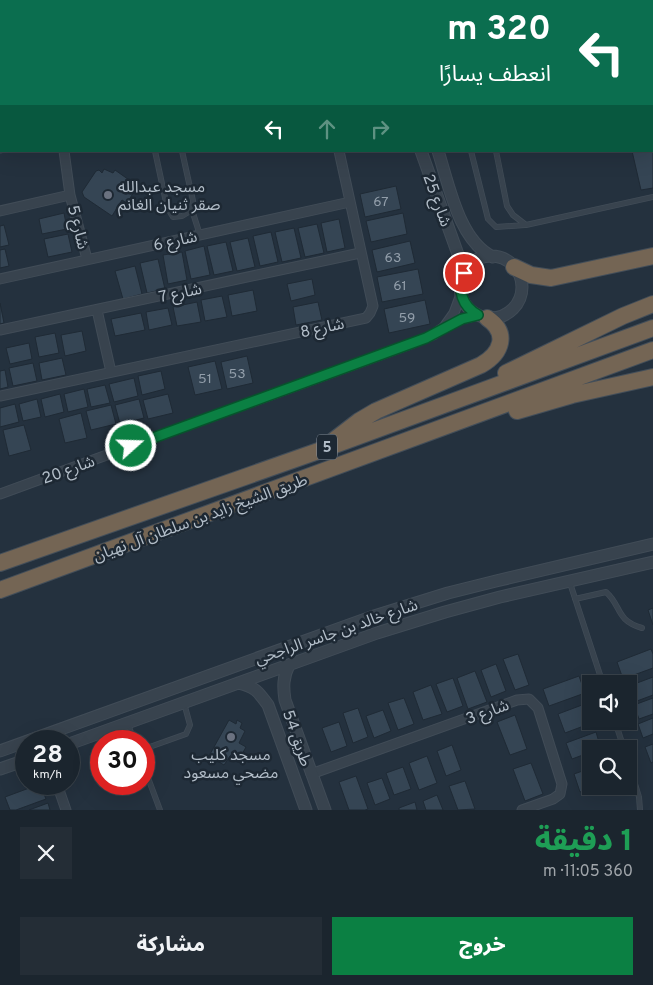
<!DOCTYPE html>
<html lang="ar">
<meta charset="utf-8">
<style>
:root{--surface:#1b252e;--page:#242d36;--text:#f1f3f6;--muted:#a0a5aa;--line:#39424a;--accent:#0b8043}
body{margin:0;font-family:Overpass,"Noto Sans Arabic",sans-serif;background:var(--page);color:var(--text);direction:rtl;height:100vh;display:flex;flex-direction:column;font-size:19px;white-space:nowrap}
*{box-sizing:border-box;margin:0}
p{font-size:16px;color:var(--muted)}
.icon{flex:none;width:28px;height:28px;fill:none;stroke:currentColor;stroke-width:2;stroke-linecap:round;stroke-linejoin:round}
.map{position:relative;height:810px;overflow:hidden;direction:ltr}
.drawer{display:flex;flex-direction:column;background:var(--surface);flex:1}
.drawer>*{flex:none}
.hud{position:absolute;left:0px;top:0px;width:654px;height:152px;box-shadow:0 5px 20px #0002,0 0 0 1px var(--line);direction:rtl;background:#0b6e4f;color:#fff;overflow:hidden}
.fabs{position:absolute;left:582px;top:675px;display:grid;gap:10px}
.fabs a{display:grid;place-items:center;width:55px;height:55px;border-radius:0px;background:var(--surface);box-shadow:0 5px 20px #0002,0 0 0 1px var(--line);font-size:25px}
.speed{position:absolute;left:15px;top:730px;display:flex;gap:10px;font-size:25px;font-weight:700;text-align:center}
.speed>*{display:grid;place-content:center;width:65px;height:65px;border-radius:50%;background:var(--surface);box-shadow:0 5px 20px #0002,0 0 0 1px var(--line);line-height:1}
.speed small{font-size:12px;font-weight:400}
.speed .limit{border:8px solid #d22;background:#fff;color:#111}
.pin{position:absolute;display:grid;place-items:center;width:42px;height:42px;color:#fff;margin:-21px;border:2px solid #fff;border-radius:50%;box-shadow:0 1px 5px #0007}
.me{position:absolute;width:55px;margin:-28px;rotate:70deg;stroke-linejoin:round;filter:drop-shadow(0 0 4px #0008)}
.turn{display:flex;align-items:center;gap:18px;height:105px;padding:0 20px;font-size:22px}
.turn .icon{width:65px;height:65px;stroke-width:2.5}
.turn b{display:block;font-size:35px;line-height:42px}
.lanes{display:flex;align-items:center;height:48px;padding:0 20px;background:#0003;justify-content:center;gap:25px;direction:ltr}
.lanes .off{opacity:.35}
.round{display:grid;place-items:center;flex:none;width:52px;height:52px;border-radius:0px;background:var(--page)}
.headline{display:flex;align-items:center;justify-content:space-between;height:85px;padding:0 20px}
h1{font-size:30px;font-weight:800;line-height:38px;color:#1e9e55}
.action{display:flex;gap:10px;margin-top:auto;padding:10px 20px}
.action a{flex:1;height:58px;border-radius:0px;background:var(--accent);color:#fff;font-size:20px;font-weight:800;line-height:58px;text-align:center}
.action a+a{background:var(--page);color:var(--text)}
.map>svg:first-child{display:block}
</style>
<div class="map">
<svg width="653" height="810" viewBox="0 0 653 810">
<rect width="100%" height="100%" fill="#24313e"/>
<path fill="#354554" stroke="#1f2a35" d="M 317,0 L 359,0 L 360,1 L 317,1 Z
M 653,137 L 653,188 L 641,190 L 632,151 L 652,151 Z
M 104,169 L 113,173 L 115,170 L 132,182 L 137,187 L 127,203 L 122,200 L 112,216 L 84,197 L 82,192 L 96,171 L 99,170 L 102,173 Z
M 396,186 L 401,209 L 365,217 L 360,194 Z
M 64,213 L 67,229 L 42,234 L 39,219 Z
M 403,213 L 407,234 L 371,242 L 366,221 Z
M 339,219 L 345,248 L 327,252 L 321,223 Z
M 317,224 L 324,253 L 305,257 L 298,228 Z
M 4,225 L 9,245 L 0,247 L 0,226 Z
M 294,228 L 301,258 L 282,262 L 275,232 Z
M 271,232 L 278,262 L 260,266 L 253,236 Z
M 68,234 L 72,252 L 48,257 L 44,239 Z
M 248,238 L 255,267 L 237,271 L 230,242 Z
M 410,241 L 415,263 L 377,272 L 372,250 Z
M 226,242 L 233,271 L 214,275 L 207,246 Z
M 204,246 L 210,275 L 191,279 L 185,251 Z
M 5,249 L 9,266 L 0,268 L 0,250 Z
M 182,252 L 187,280 L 168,284 L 163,255 Z
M 158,259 L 165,289 L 147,293 L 140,263 Z
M 135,266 L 142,294 L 123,299 L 115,271 Z
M 418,269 L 423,294 L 382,302 L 377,277 Z
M 312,279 L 315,295 L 291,301 L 287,284 Z
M 253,290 L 257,311 L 232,316 L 228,295 Z
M 222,296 L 227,317 L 205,321 L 201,300 Z
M 425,300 L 430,324 L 389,333 L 384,309 Z
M 197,302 L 201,322 L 177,326 L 173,307 Z
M 318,302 L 322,320 L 296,325 L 293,307 Z
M 0,303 L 4,323 L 0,324 Z
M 168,308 L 172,325 L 149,330 L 146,312 Z
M 141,313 L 145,330 L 115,336 L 111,319 Z
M 82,331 L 86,351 L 65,356 L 61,335 Z
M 55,333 L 59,353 L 39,357 L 35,337 Z
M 29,343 L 32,359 L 10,364 L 6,348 Z
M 247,356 L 253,383 L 227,389 L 221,362 Z
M 62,358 L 66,375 L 42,380 L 39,363 Z
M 215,361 L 222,389 L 195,395 L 188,367 Z
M 33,363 L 37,381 L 13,386 L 9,368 Z
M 5,370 L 8,387 L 0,389 L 0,371 Z
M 161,371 L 165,389 L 142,395 L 138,376 Z
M 134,378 L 138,396 L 114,402 L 109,384 Z
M 105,385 L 110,403 L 91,407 L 87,389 Z
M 84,389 L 88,407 L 68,412 L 64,394 Z
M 60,394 L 64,412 L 45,417 L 41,399 Z
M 168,394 L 173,413 L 148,419 L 143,400 Z
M 37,399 L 41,417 L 23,421 L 19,404 Z
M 139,399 L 144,418 L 120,424 L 115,405 Z
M 15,404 L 19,422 L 0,427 L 0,408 Z
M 111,405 L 116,424 L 91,430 L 86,411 Z
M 81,413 L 87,438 L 65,443 L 59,419 Z
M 24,425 L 31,450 L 9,456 L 3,430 Z
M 653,608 L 653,625 L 648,610 Z
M 651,649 L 653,654 L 653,668 L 623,679 L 617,662 Z
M 518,654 L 529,685 L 515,690 L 503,659 Z
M 496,664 L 506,691 L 491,697 L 481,670 Z
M 475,671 L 487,702 L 468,709 L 457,678 Z
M 579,676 L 585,693 L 549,706 L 543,689 Z
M 653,677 L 653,695 L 629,704 L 629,686 Z
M 453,678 L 463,706 L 447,712 L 436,684 Z
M 431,685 L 442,714 L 423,720 L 413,692 Z
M 404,698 L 414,724 L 398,730 L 388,703 Z
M 653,698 L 653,714 L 639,719 L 634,705 Z
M 582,705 L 589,724 L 565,733 L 558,714 Z
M 358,708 L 368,737 L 353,743 L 343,713 Z
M 383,710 L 391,731 L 374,738 L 366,716 Z
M 515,715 L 527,749 L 510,755 L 497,722 Z
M 653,718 L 653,734 L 643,738 L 638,724 Z
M 229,720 L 236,724 L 237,720 L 242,723 L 240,728 L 245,731 L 239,743 L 246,747 L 241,756 L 233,752 L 224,765 L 209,756 Z
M 339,722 L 347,746 L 331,752 L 322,728 Z
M 596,732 L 601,749 L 591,749 L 591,752 L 572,759 L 566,743 Z
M 653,744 L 653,762 L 651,763 L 645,747 Z
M 452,745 L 461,770 L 446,776 L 437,751 Z
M 427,756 L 437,783 L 419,790 L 409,763 Z
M 531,763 L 543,794 L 525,801 L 513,769 Z
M 403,767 L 411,789 L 394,795 L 386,773 Z
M 591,768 L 591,786 L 597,786 L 580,792 L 574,774 Z
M 356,776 L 368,809 L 365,810 L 349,810 L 339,782 Z
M 382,778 L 390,799 L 375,805 L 367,783 Z
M 465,781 L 475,809 L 458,810 L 449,786 Z
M 40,784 L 46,799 L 16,810 L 10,810 L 5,797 Z
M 437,795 L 443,810 L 426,810 L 423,801 Z
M 415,802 L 417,810 L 399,810 L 399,808 Z
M 48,803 L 50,810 L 29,810 Z"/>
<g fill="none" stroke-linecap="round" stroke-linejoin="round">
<defs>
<path id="service" d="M 567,0 L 567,1
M 155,151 L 167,207 L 173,217 L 182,216 L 192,210
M 182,151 L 193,201 L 192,210 L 200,235
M 471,151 L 488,219 L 496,227 L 525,225
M 496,151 L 507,206 L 513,215 L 526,225 L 653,197
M 570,583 L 603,684
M 575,599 L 606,592 C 622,606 615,620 642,628
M 615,721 L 624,749
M 128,724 L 134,741
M 144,749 L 186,734 L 190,725 L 184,703
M 629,764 L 639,797 L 640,810
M 144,767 L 160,810"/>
<path id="minor" d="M 306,0 L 306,1
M 82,1 L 87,0
M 0,19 L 1,18
M 0,82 L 1,82
M 0,148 L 1,147
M 64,151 L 70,195 L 87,259
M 0,211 L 70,195
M 0,279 L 350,202
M 97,310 L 111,372
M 444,327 L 454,313 L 461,294
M 0,330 L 360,253
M 0,396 L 366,318 L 370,313 L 373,306 L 339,151
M 0,494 L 413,343 L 433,335 L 444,327 L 462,319 L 479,315
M 311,774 L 517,700 L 529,699 L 538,708 L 562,784 L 560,794 L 553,799 L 522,810
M 57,784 L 66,810"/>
<path id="tertiary" d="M 378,0 L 379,1
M 394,0 L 394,1
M 421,151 L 460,260 L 462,277
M 438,151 C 449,185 459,241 493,257
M460 287a31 31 0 1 1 62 0a31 31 0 1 1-62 0Z
M 289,665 C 283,677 283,687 285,700 L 325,810
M 238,683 C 255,687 258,691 268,705 L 306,810
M 69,744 L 377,633 L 445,612 L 500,597 L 653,562
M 0,751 L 371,617 L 448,593 L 496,581 L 653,544
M 0,769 L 26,760"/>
<path id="motorway" d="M 514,267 L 531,275 L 551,278 L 653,256
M 506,373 L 623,316 L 653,304
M 517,411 L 572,395 L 653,377
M 333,441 L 359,421 L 376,411 L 481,365 C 502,353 509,333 487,318
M 0,563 L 324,449 L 653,328
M 0,590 L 653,350"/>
</defs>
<use href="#service" stroke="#414c57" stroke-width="6"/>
<use href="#minor" stroke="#414c57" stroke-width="11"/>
<use href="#tertiary" stroke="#414c57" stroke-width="13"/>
<use href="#motorway" stroke="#434e59" stroke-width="18"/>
<use href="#service" stroke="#38434e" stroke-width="4.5"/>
<use href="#minor" stroke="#38434e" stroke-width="9"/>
<use href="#tertiary" stroke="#38434e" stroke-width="11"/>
<use href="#motorway" stroke="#746554" stroke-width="16"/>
</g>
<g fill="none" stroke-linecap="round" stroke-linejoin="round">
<defs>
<path id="route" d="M 131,446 L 426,338 L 462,319 L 478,315 C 462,306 457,290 464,273"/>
</defs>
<use href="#route" stroke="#07532c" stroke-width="12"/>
<use href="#route" stroke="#0b8043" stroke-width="9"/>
</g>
<g fill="#6b7280" stroke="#1d2833" stroke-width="2">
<circle cx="108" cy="195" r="5"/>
<circle cx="231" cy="737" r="5"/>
</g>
<g text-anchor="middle" stroke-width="5" stroke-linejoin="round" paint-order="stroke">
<g font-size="14" fill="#929eaa">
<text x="381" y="206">67</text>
<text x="393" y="262">63</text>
<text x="400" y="290">61</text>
<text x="407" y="322">59</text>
<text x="237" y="378">53</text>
<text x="205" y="383">51</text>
</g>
<rect fill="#1d2833" stroke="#86919c" stroke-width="1" x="317" y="434.5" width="20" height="25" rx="4"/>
<g font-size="15" font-weight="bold" fill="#b3bec9">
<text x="327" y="452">5</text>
</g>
<g font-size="16" fill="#b3bec9" stroke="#1d2833" text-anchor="start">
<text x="118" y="192">مسجد عبدالله<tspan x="118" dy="18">صقر ثنيان الغانم</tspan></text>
<text x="231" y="760" text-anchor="middle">مسجد كليب<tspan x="231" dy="18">مضحي مسعود</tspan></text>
</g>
<g font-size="16" fill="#b3bec9" stroke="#1d2833">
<text transform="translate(438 200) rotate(70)" y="6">شارع 25</text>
<text transform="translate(79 227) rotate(76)" y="6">شارع 5</text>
<text transform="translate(175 240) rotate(-12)" y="6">شارع 6</text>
<text transform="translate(180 292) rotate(-12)" y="6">شارع 7</text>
<text transform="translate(322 327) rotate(-12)" y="6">شارع 8</text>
<text transform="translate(68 469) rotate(-20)" y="6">شارع 20</text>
<text transform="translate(200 517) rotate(-20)" y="6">طريق الشيخ زايد بن سلطان آل نهيان</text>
<text transform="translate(336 631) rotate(-19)" y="6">شارع خالد بن جاسر الراجحي</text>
<text transform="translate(487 711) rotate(-20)" y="6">شارع 3</text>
<text transform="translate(298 738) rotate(71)" y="6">طريق 54</text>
</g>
</g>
</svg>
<div class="fabs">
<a><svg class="icon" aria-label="sound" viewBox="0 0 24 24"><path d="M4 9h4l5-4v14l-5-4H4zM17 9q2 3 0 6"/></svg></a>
<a><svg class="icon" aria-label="search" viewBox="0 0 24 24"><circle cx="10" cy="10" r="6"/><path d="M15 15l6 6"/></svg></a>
</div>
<div class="speed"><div>28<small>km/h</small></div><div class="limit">30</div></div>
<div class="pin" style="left:464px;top:273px;background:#d93025"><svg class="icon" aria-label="arrive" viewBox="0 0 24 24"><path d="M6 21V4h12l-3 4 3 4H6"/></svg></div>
<svg class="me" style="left:131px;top:446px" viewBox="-20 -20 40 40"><circle r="17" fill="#0b8043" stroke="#fff" stroke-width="3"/><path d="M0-11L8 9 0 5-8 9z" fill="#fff"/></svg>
<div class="hud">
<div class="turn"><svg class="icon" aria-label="left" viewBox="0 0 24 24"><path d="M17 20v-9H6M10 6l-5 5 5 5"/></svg><div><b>320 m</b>انعطف يسارًا</div></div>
<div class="lanes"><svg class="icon" aria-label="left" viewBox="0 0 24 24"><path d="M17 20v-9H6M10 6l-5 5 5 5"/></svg><svg class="icon off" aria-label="ahead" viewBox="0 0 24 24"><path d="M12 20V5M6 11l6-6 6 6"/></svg><svg class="icon off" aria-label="right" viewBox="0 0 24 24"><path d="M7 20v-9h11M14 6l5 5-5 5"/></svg></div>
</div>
</div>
<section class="drawer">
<div class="headline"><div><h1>1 دقيقة</h1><p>360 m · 11:05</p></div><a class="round"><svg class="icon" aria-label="close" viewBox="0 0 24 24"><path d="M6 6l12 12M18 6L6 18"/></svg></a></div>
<div class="action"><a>خروج</a><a>مشاركة</a></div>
</section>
